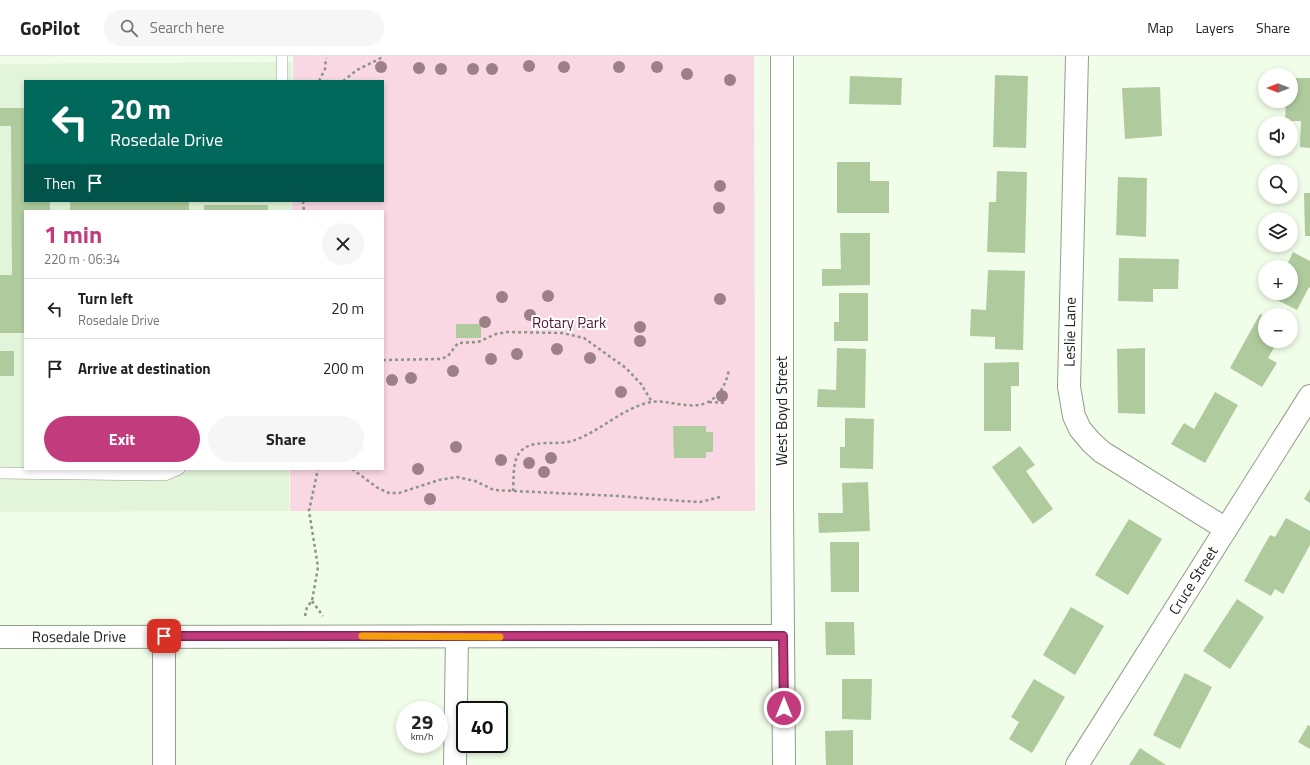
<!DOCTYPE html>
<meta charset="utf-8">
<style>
:root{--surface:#fff;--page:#f6f6f6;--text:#222;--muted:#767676;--line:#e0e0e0;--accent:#c23c7d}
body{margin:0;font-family:"Titillium Web",sans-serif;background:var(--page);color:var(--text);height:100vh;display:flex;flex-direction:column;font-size:15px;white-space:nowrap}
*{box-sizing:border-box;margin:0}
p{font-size:13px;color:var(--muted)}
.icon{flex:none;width:22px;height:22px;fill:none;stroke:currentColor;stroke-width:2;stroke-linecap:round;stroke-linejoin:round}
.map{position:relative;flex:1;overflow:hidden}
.sheet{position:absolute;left:24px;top:154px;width:360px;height:260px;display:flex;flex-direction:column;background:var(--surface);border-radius:0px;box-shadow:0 2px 6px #0003}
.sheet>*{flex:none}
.top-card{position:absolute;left:24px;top:24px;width:360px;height:122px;border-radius:0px;box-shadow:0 2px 6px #0003;background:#00695c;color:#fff;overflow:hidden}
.needle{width:26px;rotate:270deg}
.tools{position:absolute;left:1258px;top:12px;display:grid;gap:8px}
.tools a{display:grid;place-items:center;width:40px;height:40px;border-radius:50%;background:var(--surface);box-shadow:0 2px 6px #0003;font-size:20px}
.speed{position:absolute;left:396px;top:645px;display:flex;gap:8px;font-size:20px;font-weight:700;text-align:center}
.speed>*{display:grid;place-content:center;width:52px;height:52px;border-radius:50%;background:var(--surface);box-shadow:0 2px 6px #0003;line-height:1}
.speed small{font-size:10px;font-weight:400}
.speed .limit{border:2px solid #111;border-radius:6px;background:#fff;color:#111}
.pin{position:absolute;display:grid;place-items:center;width:34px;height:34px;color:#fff;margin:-17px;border-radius:8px;box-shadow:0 2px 6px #0006}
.me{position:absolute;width:44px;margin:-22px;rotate:0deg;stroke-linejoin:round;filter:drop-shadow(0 0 3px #0008)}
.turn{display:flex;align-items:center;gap:14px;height:84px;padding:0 20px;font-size:18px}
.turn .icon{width:52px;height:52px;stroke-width:2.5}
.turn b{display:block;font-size:28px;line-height:34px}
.then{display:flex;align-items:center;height:38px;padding:0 20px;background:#0003;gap:8px;font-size:15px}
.round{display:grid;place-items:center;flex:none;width:42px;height:42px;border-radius:21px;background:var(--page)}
.summary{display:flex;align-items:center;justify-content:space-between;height:68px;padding:0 20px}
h1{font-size:24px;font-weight:700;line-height:30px;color:var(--accent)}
.action{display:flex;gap:8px;margin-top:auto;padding:8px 20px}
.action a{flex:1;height:46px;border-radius:24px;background:var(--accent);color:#fff;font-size:16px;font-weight:700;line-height:46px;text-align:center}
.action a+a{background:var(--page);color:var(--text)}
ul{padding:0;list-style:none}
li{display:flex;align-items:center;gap:12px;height:60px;padding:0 20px;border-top:1px solid var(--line)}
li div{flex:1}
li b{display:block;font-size:15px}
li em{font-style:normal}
header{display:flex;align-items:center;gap:24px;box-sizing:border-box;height:56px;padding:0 20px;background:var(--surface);border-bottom:1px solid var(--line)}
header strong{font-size:19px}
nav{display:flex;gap:22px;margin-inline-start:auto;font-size:14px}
.search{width:280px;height:36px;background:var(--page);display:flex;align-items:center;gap:10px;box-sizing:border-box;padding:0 14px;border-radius:22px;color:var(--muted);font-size:15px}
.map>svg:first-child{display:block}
</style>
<header>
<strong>GoPilot</strong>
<div class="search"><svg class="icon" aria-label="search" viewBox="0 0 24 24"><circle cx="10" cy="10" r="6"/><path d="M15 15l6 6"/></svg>Search here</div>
<nav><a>Map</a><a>Layers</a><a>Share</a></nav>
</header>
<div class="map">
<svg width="1310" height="709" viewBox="0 0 1310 709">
<rect width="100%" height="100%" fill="#f0fde8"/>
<path fill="#e2f4d9" d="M 292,6 L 292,25 L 25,25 L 25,145 L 291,145 L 291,155 L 25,155 L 25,413 L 289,413 L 289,455 L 0,456 L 0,8 Z"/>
<path fill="#f9d7e3" d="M 293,0 L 754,0 L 755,455 L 290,455 L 290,413 L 383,413 L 383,155 L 292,155 L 292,145 L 383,145 L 383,25 L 293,25 Z"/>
<path fill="#afcb9e" d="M 995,19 L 1028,20 L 1026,92 L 993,91 Z
M 850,20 L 902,22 L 901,49 L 849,48 Z
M 1296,22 L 1310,22 L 1310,92 L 1300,91 L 1301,65 L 1285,65 L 1286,45 L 1291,45 L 1291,37 L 1296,37 Z
M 1160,31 L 1162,80 L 1125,83 L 1122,32 Z
M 0,52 L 25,52 L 25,145 L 50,145 L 50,155 L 25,155 L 25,277 L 0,277 L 0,219 L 12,219 L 11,70 L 0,70 Z
M 837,106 L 870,106 L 870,125 L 889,125 L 889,157 L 837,157 Z
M 997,115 L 1027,116 L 1025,197 L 987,196 L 989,146 L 996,146 Z
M 1118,121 L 1147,122 L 1146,181 L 1116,179 Z
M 1304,137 L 1310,137 L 1310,180 L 1305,180 Z
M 70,145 L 189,145 L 189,155 L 70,155 Z
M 204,149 L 268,149 L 268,155 L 204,155 Z
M 840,177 L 870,177 L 870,229 L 822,230 L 822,213 L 841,213 Z
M 1293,196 L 1310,205 L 1310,232 L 1309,231 L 1297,254 L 1271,241 L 1273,237 L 1291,237 L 1291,211 L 1286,211 Z
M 1119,202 L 1179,203 L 1178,233 L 1153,233 L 1153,246 L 1118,245 Z
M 988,214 L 1025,215 L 1023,294 L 995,293 L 995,281 L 970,280 L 971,253 L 986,254 Z
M 839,237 L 868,237 L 868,285 L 834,285 L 834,266 L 839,266 Z
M 1260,258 L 1265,260 L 1265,285 L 1278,285 L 1268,302 L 1277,307 L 1262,331 L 1230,312 Z
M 456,268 L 481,268 L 481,282 L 456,282 Z
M 837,292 L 866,293 L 865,352 L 817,351 L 818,333 L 836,334 Z
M 1145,292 L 1145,358 L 1118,357 L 1117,293 Z
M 0,295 L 14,295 L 14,320 L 0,320 Z
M 1019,306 L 1019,330 L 1011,330 L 1011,375 L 984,375 L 984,307 Z
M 1215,336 L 1238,349 L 1205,407 L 1171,388 L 1184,367 L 1194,373 Z
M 845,362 L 874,363 L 873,413 L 840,412 L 840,391 L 845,391 Z
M 673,370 L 706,370 L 706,376 L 713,376 L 713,396 L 706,396 L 706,402 L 674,402 Z
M 1020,390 L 1035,409 L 1026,415 L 1053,453 L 1033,468 L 992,411 Z
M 868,426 L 870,475 L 819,477 L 818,457 L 843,457 L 842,427 Z
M 1310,433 L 1310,447 L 1304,443 Z
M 1286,462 L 1310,475 L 1310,489 L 1283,538 L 1275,533 L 1271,540 L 1244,525 L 1270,479 L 1275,481 Z
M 1129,463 L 1162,483 L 1128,539 L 1095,519 Z
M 830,486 L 859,486 L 859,536 L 831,536 Z
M 1237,543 L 1264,561 L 1230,613 L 1203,595 Z
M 1071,551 L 1104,570 L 1075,619 L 1043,599 Z
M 825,566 L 854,566 L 855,599 L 826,599 Z
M 1185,617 L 1212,631 L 1180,693 L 1153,679 Z
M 842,623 L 872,623 L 871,664 L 842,663 Z
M 1034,623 L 1065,641 L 1032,697 L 1009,683 L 1019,666 L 1011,661 Z
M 1308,669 L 1310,670 L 1310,693 L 1298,686 Z
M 853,674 L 853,709 L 826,709 L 825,675 Z
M 1140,692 L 1166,709 L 1129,709 Z"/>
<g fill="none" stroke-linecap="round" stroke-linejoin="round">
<defs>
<path id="service" d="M 282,25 L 282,0
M 0,417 L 165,419 L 179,413"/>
<g id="minor">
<path d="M 1077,0 L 1069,331 L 1074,360 L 1080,373 L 1091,386 L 1102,396 L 1226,473"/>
<path d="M 164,580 L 164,709"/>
<path id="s1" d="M 0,581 L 783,580"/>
<path d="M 455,709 L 457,581"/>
<path id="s2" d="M 1077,709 L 1310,340"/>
</g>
<path id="tertiary" d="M 782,0 L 782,449 L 784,709"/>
</defs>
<use href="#service" stroke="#929e8b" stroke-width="12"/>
<use href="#minor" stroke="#929e8b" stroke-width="24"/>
<use href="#tertiary" stroke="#929e8b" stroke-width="24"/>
<path stroke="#8c9586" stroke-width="2.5" stroke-dasharray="3 3" stroke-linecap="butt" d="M 319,25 L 325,13 L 326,2
M 343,25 L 357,14 L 383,1
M 303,145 L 304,155
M 383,304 L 441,303 L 448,300 L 458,287 L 478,286 L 496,278 L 508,276 L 562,277 L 584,282 L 626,312 L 641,328 L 652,346
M 709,346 L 727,347
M 352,413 L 378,432 L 389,437 L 399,437 L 439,424 L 457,421 L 475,425 L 494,434 L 618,440 L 681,445 L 700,446 L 720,441
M 513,435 C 514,424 512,405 520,396 C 532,382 556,390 572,385 C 600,376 622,352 651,346 C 668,343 691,355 708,346 C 721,339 726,327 729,314
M 312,545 L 323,560
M 305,560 L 307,551 L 312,545 L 318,511 L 309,455 L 318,413"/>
<use href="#service" stroke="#fff" stroke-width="11"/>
<use href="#minor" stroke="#fff" stroke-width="22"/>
<use href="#tertiary" stroke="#fff" stroke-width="22"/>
</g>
<g fill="#9c7f87">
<circle cx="529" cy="10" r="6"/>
<circle cx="381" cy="11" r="6"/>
<circle cx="564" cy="11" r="6"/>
<circle cx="619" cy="11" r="6"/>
<circle cx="657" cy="11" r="6"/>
<circle cx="419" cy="12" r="6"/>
<circle cx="441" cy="13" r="6"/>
<circle cx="473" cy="13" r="6"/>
<circle cx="492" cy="13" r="6"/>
<circle cx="687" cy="18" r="6"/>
<circle cx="730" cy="24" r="6"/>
<circle cx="720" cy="130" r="6"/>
<circle cx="719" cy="152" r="6"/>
<circle cx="548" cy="240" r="6"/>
<circle cx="502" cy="241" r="6"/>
<circle cx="720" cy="243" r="6"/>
<circle cx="530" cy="259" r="6"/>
<circle cx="485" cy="266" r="6"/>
<circle cx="583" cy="266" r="6"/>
<circle cx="640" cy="271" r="6"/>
<circle cx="640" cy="285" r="6"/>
<circle cx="557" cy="293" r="6"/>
<circle cx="517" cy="298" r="6"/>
<circle cx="590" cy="302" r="6"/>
<circle cx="491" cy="303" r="6"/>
<circle cx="453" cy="315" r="6"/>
<circle cx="411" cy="322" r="6"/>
<circle cx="392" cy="324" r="6"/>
<circle cx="621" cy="336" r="6"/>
<circle cx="722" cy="340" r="6"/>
<circle cx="456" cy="391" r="6"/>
<circle cx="551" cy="402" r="6"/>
<circle cx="501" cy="404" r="6"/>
<circle cx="529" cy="407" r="6"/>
<circle cx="418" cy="413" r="6"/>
<circle cx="544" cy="416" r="6"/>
<circle cx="430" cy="443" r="6"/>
</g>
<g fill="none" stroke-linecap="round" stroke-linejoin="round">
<defs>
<path id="route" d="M 164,580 L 783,580 L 784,652"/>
</defs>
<use href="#route" stroke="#7e2751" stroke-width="10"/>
<use href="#route" stroke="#c23c7d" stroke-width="7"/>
<path stroke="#f59e0b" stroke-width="7" d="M 362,580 L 500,581"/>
</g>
<g text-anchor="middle" stroke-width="4" stroke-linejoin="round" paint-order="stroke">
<g font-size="15" fill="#581837" stroke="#fff">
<text x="569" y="272">Rotary Park</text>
</g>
<g font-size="15" fill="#1a1f18" stroke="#fff">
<text transform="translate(1070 276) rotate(-89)" y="5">Leslie Lane</text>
<text transform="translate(782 355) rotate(-90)" y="5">West Boyd Street</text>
<text dy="5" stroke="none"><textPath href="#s2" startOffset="218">Cruce Street</textPath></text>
<text dy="5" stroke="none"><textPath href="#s1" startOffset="79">Rosedale Drive</textPath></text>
</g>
</g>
</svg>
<div class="tools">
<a><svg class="needle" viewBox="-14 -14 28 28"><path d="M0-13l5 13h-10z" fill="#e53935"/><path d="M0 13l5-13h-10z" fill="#767676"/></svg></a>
<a><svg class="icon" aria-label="sound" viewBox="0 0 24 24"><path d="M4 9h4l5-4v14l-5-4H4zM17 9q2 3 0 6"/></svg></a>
<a><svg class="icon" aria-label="search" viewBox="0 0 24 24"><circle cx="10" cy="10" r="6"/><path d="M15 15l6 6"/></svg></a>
<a><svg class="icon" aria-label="layers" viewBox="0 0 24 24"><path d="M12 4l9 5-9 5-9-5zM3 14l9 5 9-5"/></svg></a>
<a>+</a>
<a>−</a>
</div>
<div class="speed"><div>29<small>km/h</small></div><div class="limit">40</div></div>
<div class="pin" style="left:164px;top:580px;background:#d93025"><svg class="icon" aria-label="arrive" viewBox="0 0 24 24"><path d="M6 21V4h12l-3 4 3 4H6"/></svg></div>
<svg class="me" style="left:784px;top:652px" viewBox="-20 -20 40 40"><circle r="17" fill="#c23c7d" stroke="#fff" stroke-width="3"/><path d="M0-11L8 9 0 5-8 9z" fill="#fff"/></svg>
<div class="top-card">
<div class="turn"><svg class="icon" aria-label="left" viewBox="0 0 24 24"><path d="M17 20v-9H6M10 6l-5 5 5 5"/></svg><div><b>20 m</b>Rosedale Drive</div></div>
<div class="then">Then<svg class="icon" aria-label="arrive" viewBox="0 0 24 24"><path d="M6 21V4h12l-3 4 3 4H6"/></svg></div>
</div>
<section class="sheet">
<div class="summary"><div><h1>1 min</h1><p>220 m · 06:34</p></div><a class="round"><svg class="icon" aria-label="close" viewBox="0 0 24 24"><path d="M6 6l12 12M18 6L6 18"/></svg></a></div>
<ul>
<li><svg class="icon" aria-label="left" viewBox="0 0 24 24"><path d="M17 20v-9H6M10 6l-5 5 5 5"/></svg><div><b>Turn left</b><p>Rosedale Drive</p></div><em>20 m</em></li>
<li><svg class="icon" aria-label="arrive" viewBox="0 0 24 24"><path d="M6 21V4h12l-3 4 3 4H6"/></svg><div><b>Arrive at destination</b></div><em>200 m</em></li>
</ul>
<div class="action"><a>Exit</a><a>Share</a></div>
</section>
</div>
